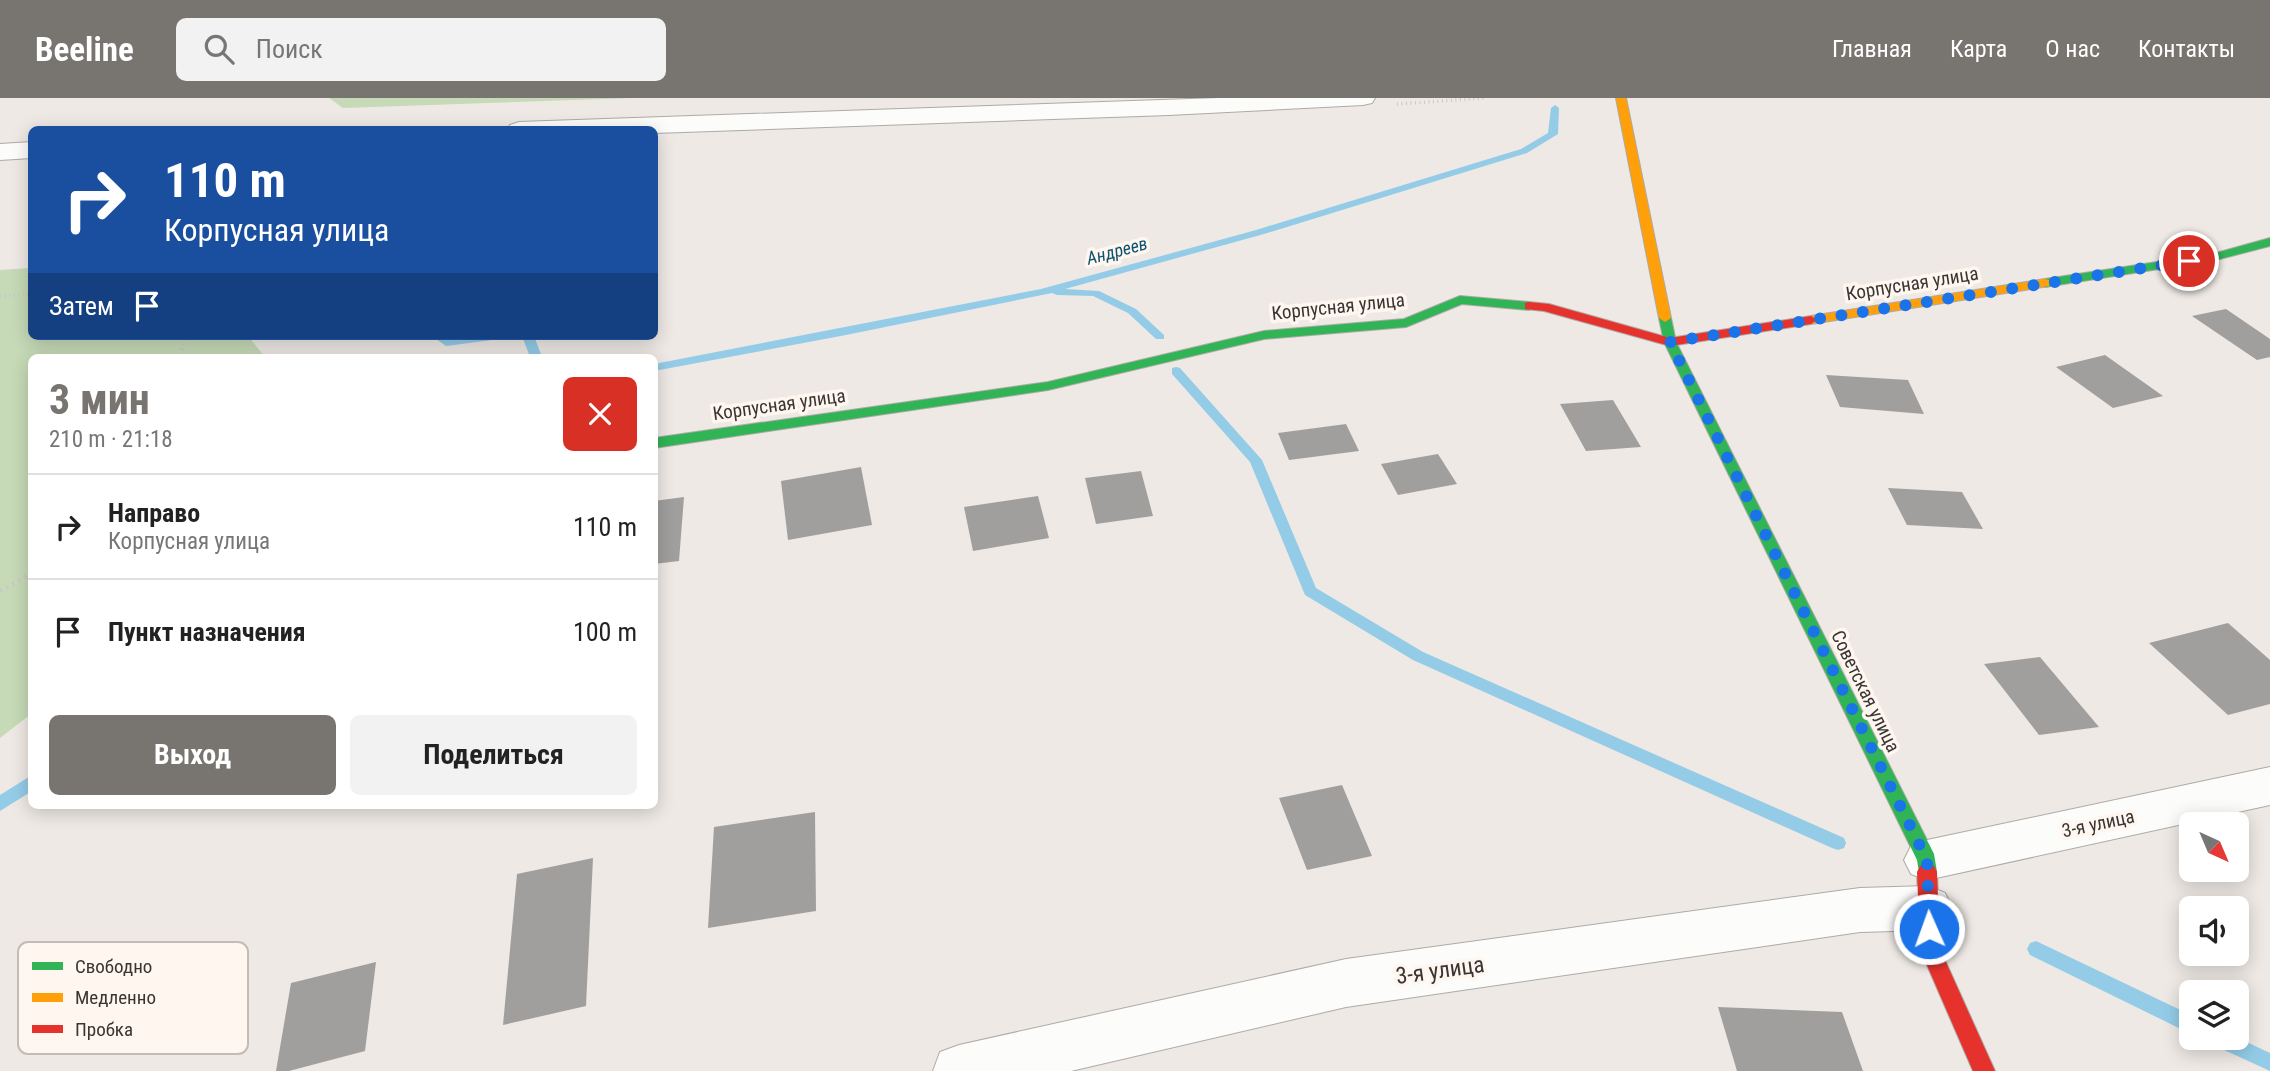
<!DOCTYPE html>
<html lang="ru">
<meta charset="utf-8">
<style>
:root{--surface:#fff;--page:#f2f2f2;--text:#222;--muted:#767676;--line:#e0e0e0;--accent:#787470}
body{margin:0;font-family:"Roboto Condensed",sans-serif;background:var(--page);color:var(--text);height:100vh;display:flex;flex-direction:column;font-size:26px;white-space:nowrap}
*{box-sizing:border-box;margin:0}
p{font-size:23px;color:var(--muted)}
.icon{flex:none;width:38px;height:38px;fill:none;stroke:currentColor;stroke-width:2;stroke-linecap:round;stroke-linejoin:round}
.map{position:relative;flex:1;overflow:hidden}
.sheet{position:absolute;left:28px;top:256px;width:630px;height:455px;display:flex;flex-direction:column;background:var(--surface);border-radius:10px;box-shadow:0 4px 18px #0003}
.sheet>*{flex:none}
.banner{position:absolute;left:28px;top:28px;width:630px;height:214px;border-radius:10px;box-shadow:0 4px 18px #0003;background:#1a4fa0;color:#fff;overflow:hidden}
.needle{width:46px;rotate:136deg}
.buttons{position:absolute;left:2179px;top:714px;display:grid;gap:14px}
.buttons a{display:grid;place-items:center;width:70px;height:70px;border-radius:10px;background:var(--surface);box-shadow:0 4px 18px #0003;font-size:35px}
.pin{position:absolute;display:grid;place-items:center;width:60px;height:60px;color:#fff;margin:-30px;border:4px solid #fff;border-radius:50%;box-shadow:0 2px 7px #0007}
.me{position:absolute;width:77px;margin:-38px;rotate:358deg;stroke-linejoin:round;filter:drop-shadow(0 0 5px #0008)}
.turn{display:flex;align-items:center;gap:24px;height:147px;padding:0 21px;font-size:32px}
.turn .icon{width:91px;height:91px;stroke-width:2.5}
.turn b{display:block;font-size:49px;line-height:60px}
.then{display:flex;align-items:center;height:66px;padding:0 21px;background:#0003;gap:14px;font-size:26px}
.round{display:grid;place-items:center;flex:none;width:74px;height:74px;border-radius:10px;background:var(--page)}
.headline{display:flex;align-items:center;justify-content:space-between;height:119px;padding:0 21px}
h1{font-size:42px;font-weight:700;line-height:52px;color:var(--accent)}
.action{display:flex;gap:14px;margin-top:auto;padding:14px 21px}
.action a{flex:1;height:80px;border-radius:10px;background:var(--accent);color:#fff;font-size:28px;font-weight:700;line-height:80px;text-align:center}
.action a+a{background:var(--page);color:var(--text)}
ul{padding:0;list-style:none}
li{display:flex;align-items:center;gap:21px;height:105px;padding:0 21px;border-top:2px solid var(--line)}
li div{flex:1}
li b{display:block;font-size:26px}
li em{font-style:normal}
header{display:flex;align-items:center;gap:42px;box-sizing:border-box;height:98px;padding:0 35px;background:var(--accent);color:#fff}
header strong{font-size:33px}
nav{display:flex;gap:38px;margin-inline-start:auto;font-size:24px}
.search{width:490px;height:63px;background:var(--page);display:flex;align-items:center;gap:18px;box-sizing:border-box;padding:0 24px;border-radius:10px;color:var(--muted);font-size:26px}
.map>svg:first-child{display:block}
</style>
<header>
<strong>Beeline</strong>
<div class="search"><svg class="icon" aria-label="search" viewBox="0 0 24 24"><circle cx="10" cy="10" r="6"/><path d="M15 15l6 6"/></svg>Поиск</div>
<nav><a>Главная</a><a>Карта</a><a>О нас</a><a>Контакты</a></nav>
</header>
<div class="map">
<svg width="2270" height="973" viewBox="0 0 2270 973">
<rect width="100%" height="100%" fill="#eee9e4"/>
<path fill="#c6dab7" d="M 329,0 L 632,0 L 343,10 Z
M 31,170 L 32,238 L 248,238 L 265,259 L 32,259 L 31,616 L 0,640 L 0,172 Z"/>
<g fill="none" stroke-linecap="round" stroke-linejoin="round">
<path fill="#94cce8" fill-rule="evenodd" d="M 1555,7 L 1559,10 L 1558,36 L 1527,55 L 1264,136 L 1065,191 L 1099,193 L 1136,211 L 1164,237 L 1164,241 L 1156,241 L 1128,215 L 1093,198 L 1057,197 L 1052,195 L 846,237 L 654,273 L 654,266 L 1041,191 L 1256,132 L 1521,51 L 1548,35 L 1551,10 Z
M 432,238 L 445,238 L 449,241 L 474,238 L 506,238 L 500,241 L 446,248 Z
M 522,238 L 534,238 L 542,259 L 530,259 Z
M 1176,269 L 1180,270 L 1262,362 L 1316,490 L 1423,554 L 1844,740 L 1846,745 L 1844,750 L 1838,752 L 1832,750 L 1413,562 L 1305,497 L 1250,364 L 1172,276 L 1172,270 Z
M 32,677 L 32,693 L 0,713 L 0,697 Z
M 2036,843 L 2191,917 L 2191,936 L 2030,857 L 2027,851 L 2030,845 Z
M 2236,939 L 2270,955 L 2270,973 L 2211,946 L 2209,940 Z"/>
</g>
<path fill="#a19f9e" d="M 2226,211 L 2270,241 L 2270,259 L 2257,262 L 2192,218 Z
M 2105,257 L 2163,298 L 2113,310 L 2056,269 Z
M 1826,277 L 1908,282 L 1924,316 L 1840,309 Z
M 1613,302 L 1641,349 L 1586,353 L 1560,306 Z
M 1346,326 L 1359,353 L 1289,362 L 1278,335 Z
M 1438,356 L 1457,386 L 1398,397 L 1381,366 Z
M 861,369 L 872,427 L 788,442 L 781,383 Z
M 1141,373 L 1153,418 L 1096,426 L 1085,380 Z
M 1888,390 L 1962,394 L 1983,431 L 1907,427 Z
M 1038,398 L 1049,440 L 973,453 L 964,409 Z
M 684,399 L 679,463 L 654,466 L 654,403 Z
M 2228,525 L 2270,562 L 2270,606 L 2228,617 L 2149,545 Z
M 2040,559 L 2099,629 L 2039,637 L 1984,566 Z
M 1342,687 L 1372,758 L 1307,772 L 1279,700 Z
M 815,714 L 816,813 L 708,830 L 714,729 Z
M 593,760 L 586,908 L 503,927 L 517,776 Z
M 376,864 L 365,953 L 289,973 L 276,973 L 291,885 Z
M 1718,909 L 1842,914 L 1863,973 L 1737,973 Z"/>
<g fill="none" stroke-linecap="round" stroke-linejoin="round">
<defs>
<path id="street" d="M 1219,0 L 1375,0 L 1372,5 L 1363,7 L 1169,17 L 654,35 L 654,32 L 507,32 L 510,27 L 519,24 Z
M 32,44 L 32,60 L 0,62 L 0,46 Z
M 2270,669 L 2270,707 L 1927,782 L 1911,776 L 1904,762 L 1911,748 L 1927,742 Z
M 1928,788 L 1945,795 L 1952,810 L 1945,825 L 1928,832 L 1860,834 L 1346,909 L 1071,973 L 933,973 L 940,954 L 959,947 L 1346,861 L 1860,790 Z"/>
<path id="fast" d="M 2270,140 L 2270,148 L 2216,162 L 2045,189 L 2039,185 L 2045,181 L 2216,155 Z
M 1460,198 L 1529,204 L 1535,208 L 1529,212 L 1462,206 L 1406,229 L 1264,241 L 1048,292 L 654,350 L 654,340 L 1048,284 L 1264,233 L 1404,221 Z
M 1665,216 L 1671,220 L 1676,244 L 1934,756 L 1937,774 L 1934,780 L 1927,783 L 1920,780 L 1917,762 L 1664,244 L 1659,220 Z"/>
<path id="slow" d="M 1616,0 L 1626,0 L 1671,220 L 1665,224 L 1659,220 Z
M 2045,181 L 2049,182 L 2049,188 L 1811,226 L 1805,222 L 1811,218 Z"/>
<path id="jam" d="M 1529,204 L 1549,206 L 1670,240 L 1811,218 L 1817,222 L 1811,226 L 1670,248 L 1544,213 L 1525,211 L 1525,205 Z
M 1927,765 L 1934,768 L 1937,774 L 1940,851 L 1995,973 L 1973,973 L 1920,851 L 1917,774 L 1920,768 Z"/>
</defs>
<use href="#street" stroke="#aeaaa6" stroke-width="2"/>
<use href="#fast" stroke="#aeaaa6" stroke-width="2"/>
<use href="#slow" stroke="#aeaaa6" stroke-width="2"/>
<use href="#jam" stroke="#aeaaa6" stroke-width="2"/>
<path stroke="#cac8c7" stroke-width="3.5" stroke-dasharray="1 3.5" stroke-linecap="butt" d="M 1397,6 L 1484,0
M 0,198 L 32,196
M 183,247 L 185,238"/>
<path stroke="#cac8c7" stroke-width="4.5" stroke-dasharray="2 5" stroke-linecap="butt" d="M 180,259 L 183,245
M 0,493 L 32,475"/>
<use href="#street" fill="#fcfcfb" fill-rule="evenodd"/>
<use href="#fast" fill="#30b455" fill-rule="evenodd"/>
<use href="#slow" fill="#ff9f0a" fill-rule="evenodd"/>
<use href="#jam" fill="#e5322d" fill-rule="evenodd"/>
</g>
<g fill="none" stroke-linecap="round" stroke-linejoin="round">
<path stroke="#1a73e8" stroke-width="12" stroke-dasharray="0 21.6" d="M 1929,831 L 1927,762 L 1670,244 L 2189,163"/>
</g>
<g text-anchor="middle" stroke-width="7" stroke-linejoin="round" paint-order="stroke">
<g font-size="18" font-style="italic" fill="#0d526e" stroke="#fef6ef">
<text transform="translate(1117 153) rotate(-15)" y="6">Андреев</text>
</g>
<g font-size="19" fill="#393532" stroke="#fef6ef">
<text transform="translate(1912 185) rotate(-9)" y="7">Корпусная улица</text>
<text transform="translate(1338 208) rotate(-6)" y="7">Корпусная улица</text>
<text transform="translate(779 306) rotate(-8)" y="7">Корпусная улица</text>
<text transform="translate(1866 593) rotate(64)" y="7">Советская улица</text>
<text transform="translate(2098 725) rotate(-12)" y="7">3-я улица</text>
</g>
<g font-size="23" fill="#393532" stroke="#fef6ef">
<text transform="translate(1440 872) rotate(-8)" y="8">3-я улица</text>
</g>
</g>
<rect x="18" y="844" width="230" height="112" rx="10" fill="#fef6ef" stroke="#c3bcb6" stroke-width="2"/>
<rect x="32" y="864" width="31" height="8" fill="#30b455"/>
<rect x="32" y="895" width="31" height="9" fill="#ff9f0a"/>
<rect x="32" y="927" width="31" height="8" fill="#e5322d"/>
<g font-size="19" fill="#393532">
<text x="75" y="875">Свободно</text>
<text x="75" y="906">Медленно</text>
<text x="75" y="938">Пробка</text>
</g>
</svg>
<div class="buttons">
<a><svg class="needle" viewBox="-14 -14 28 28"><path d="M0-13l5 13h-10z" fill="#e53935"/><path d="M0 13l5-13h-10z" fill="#767676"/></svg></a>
<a><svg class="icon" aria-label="sound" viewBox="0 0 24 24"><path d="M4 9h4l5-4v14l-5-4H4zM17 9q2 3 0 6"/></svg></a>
<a><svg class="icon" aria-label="layers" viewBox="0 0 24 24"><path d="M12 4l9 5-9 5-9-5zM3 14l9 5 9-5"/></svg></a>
</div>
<div class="pin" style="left:2189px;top:163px;background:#d93025"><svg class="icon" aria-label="arrive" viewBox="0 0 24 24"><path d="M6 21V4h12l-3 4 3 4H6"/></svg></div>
<svg class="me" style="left:1929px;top:831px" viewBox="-20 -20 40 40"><circle r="17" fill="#1a73e8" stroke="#fff" stroke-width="3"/><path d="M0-11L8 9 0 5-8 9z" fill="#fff"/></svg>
<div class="banner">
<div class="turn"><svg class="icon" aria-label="right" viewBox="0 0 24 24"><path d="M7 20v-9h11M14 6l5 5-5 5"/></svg><div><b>110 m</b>Корпусная улица</div></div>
<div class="then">Затем<svg class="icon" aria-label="arrive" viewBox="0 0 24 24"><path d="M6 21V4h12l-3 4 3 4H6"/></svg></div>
</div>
<section class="sheet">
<div class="headline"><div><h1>3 мин</h1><p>210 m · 21:18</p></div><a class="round" style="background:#d93025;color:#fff"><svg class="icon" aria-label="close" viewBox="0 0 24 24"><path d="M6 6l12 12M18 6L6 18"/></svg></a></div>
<ul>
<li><svg class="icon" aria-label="right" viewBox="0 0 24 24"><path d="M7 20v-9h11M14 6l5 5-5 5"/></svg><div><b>Направо</b><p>Корпусная улица</p></div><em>110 m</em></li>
<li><svg class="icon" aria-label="arrive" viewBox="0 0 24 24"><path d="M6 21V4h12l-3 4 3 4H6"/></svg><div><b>Пункт назначения</b></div><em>100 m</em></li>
</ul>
<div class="action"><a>Выход</a><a>Поделиться</a></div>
</section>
</div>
